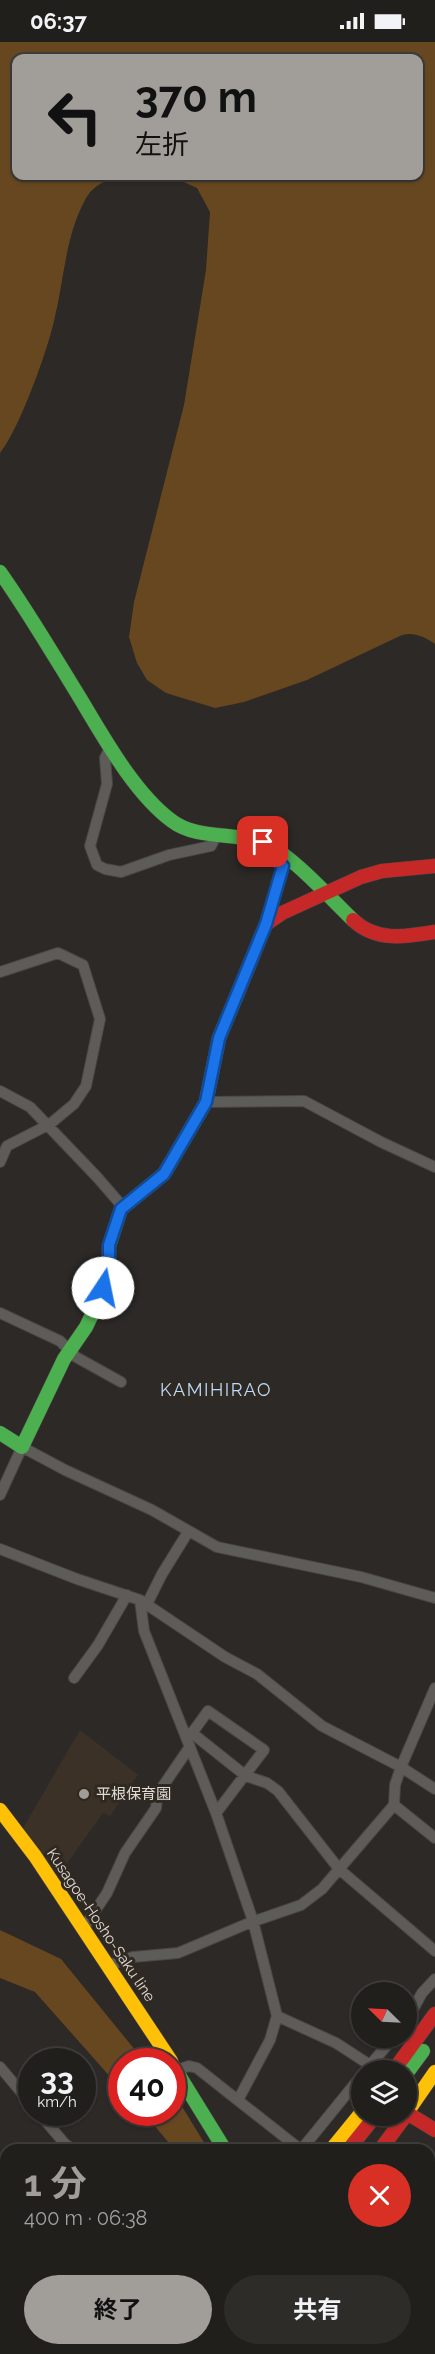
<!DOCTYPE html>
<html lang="ja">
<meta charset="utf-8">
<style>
:root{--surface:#211f1c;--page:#2d2c29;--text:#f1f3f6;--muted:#a2a2a3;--line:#3e3d3b;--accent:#a19d99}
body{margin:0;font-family:Raleway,"Noto Sans JP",sans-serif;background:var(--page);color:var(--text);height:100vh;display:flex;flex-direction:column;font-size:22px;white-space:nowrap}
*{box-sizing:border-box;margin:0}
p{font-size:20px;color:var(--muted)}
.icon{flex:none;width:33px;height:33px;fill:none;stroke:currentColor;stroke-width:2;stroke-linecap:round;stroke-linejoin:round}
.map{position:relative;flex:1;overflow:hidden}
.panel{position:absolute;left:0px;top:2102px;width:435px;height:212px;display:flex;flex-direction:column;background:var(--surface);border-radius:18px 18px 0 0;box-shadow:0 2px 4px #0004,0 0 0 2px var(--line)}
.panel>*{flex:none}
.banner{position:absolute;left:12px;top:12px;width:411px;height:126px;border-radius:12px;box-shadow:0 2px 4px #0004,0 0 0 2px var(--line);background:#a19d99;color:#111;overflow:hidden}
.needle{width:39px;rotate:294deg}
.controls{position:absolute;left:351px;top:1940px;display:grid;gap:12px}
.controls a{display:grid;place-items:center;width:66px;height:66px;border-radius:50%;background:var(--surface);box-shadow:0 2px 4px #0004,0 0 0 2px var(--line);font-size:30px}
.speed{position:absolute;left:18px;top:2006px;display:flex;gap:12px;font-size:30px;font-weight:700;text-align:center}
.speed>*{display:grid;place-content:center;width:78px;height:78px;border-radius:50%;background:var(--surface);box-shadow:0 2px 4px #0004,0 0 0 2px var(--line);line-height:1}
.speed small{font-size:15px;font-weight:400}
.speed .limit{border:9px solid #d22;background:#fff;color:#111}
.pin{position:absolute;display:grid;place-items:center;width:51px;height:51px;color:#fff;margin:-26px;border-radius:12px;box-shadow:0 3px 9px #0006}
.me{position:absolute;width:66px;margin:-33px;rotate:11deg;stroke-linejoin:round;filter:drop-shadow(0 0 4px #0008)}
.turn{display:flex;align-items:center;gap:21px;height:126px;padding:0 24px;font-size:27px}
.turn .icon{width:78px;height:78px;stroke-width:2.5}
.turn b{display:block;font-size:42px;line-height:51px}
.round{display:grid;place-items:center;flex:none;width:63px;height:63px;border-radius:32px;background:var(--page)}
.headline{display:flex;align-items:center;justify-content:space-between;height:102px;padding:0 24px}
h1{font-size:36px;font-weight:700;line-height:45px;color:var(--accent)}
.button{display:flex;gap:12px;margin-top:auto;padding:12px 24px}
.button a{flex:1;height:69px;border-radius:36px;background:var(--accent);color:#111;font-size:24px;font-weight:700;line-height:69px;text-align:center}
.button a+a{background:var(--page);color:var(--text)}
.status{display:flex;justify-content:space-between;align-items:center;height:42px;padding:0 30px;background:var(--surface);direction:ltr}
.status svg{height:16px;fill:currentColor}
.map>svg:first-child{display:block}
</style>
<div class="status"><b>06:37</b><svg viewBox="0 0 49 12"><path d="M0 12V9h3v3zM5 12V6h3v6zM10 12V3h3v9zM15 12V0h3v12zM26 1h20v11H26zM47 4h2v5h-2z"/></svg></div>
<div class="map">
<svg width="435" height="2312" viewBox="0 0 435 2312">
<rect width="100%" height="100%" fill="#2c2926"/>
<path fill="#3b3126" d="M 80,1688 L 138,1733 L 110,1774 L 103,1771 L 58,1834 L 23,1786 Z"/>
<path fill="#664720" d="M 0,0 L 435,0 L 435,602 C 424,595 415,590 402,593 L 307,638 L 244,660 L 215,666 L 166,651 L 147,638 L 137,621 L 129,595 L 134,560 L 184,363 L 206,228 L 210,170 L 197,146 L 177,137 L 160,134 L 418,134 L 418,16 L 16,16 L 16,134 L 122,134 C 106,137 92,144 85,158 C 65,195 64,239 54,279 C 47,310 19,388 0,411 Z
M 0,1888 L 61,1917 L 144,2019 L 122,2019 L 121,2047 L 35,1950 L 0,1936 Z
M 173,2051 L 178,2058 L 208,2107 L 174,2107 L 143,2070 L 172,2070 Z"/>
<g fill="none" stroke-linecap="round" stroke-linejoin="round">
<defs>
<path id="street" d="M 110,706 L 105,716 L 107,742 L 90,804 L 97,823 L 105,827 L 121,830 L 169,813 L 211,804 L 217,792
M 266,882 L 283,824 L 265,809 L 268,802
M 0,930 L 58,911 L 83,923 L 100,977 L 86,1044 L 74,1062 L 50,1082 L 7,1104 L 0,1120
M 0,1049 L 30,1065 L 97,1135 L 123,1165
M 206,1060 L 304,1059 L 381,1100 L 435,1125
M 0,1271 L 60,1299 L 76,1315 L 121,1340
M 0,1453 L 22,1405 L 65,1428 L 152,1468 L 217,1505 L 361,1535 L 435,1556
M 0,1507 L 77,1537 L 140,1558 L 225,1615 L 257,1632 L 322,1684 L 401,1725 L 435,1747
M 140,1558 L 144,1589 L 216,1771 L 253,1879 L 277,1974 L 270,1998 L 238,2058
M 147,1562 L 162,1532 L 188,1490
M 74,1636 L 98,1603 L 127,1553
M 192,1691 L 246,1734 L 267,1741 L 278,1749 L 339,1827 L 435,1909
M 187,1692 L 192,1691 L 208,1669 L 264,1708 L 216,1771
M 394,1763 L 435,1796
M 83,1887 L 107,1851 L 125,1811 L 156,1766 L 157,1757 L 163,1744 L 189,1706
M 109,1923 L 133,1915 L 178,1911 L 249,1881 L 301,1863 L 322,1847 L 394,1763 L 395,1743 L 401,1725 L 435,1646
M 277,1974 L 336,2001 L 370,2023
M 406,1980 L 422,1951 L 435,1937
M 0,2025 L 32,2063
M 177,2028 L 189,2024 L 197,2026 L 301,2108
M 366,2028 L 394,1995
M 38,2070 L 65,2102 L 74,2108
M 301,2108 L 362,2033
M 0,2146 L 6,2143
M 429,2168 L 435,2160
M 429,2208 L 435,2212
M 0,2211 L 6,2207
M 202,2307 L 206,2312
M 71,2312 L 76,2307
M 94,2312 L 99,2307"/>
<path id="fast" d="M 0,530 C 29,571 54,614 80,656 C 104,696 135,752 172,779 C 197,798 236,790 264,801 C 289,810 332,858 353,878
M 0,1391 L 22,1405 L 64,1317 L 86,1285 L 99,1258 L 109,1219 L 109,1204 L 121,1167 L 164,1132 L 206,1060 L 219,996 L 239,948
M 172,2022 L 225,2108
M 406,2032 L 423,2009
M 147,2312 L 151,2307"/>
<path id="slow" d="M 0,1768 L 35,1814 L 171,2019
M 406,2072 L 435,2030
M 331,2108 L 362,2070
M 164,2312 L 168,2307"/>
<path id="jam" d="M 353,878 C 376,900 406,895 435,890
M 239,948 L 266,882 L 282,871 L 361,835 L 382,829 L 435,824
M 394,2028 L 435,1972
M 407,2071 L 435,2088
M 348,2108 L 376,2073
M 380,2108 L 406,2073
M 262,2307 L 262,2312
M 311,2307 L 313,2312"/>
</defs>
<use href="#street" stroke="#494643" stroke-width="12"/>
<use href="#fast" stroke="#494643" stroke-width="15"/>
<use href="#slow" stroke="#494643" stroke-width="15"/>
<use href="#jam" stroke="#494643" stroke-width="15"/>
<use href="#street" stroke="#5e5c59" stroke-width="10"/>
<use href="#fast" stroke="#4caf50" stroke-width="14"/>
<use href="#slow" stroke="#ffc107" stroke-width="14"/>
<use href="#jam" stroke="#c62828" stroke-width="14"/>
</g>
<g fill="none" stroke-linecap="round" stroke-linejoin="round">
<defs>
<path id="route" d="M 103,1246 L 109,1219 L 109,1203 L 121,1167 L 164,1132 L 206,1060 L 219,996 L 266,882 L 283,824 L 265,809 L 268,802 L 263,800"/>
</defs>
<use href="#route" stroke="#114b97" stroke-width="15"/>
<use href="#route" stroke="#1a73e8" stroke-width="10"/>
</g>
<circle fill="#a19d99" stroke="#302922" stroke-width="2" cx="84" cy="1752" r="6"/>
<g text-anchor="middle" stroke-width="6" stroke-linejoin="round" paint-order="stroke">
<g font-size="15" fill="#e0dbd7" stroke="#302922" text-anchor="start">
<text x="96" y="1757">平根保育園</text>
</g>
<g font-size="15" fill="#e0dbd7" stroke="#302922">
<text transform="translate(101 1883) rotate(56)" y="5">Kusagoe-Hosho-Saku line</text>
</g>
<g font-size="18" letter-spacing="1.5" fill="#b8dafd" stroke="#302922">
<text x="216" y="1354">KAMIHIRAO</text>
</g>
</g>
</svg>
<div class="controls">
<a><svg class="needle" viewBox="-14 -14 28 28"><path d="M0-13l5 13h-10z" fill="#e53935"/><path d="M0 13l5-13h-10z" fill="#a2a2a3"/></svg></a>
<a><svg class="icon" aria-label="layers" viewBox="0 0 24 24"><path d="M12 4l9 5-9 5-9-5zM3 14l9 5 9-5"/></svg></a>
</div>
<div class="speed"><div>33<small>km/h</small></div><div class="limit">40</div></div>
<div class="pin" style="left:263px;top:800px;background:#d93025"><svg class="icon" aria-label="arrive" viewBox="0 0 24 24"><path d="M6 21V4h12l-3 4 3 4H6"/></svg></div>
<svg class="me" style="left:103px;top:1246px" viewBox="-20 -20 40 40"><circle r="19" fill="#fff"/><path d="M0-13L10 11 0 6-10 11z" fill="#1a73e8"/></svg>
<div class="banner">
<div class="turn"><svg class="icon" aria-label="left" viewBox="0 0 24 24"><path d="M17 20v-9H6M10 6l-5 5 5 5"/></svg><div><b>370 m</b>左折</div></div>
</div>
<section class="panel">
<div class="headline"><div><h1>1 分</h1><p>400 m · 06:38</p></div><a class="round" style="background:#d93025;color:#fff"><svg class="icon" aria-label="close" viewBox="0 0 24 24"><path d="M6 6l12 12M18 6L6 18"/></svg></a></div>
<div class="button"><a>終了</a><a>共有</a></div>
</section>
</div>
